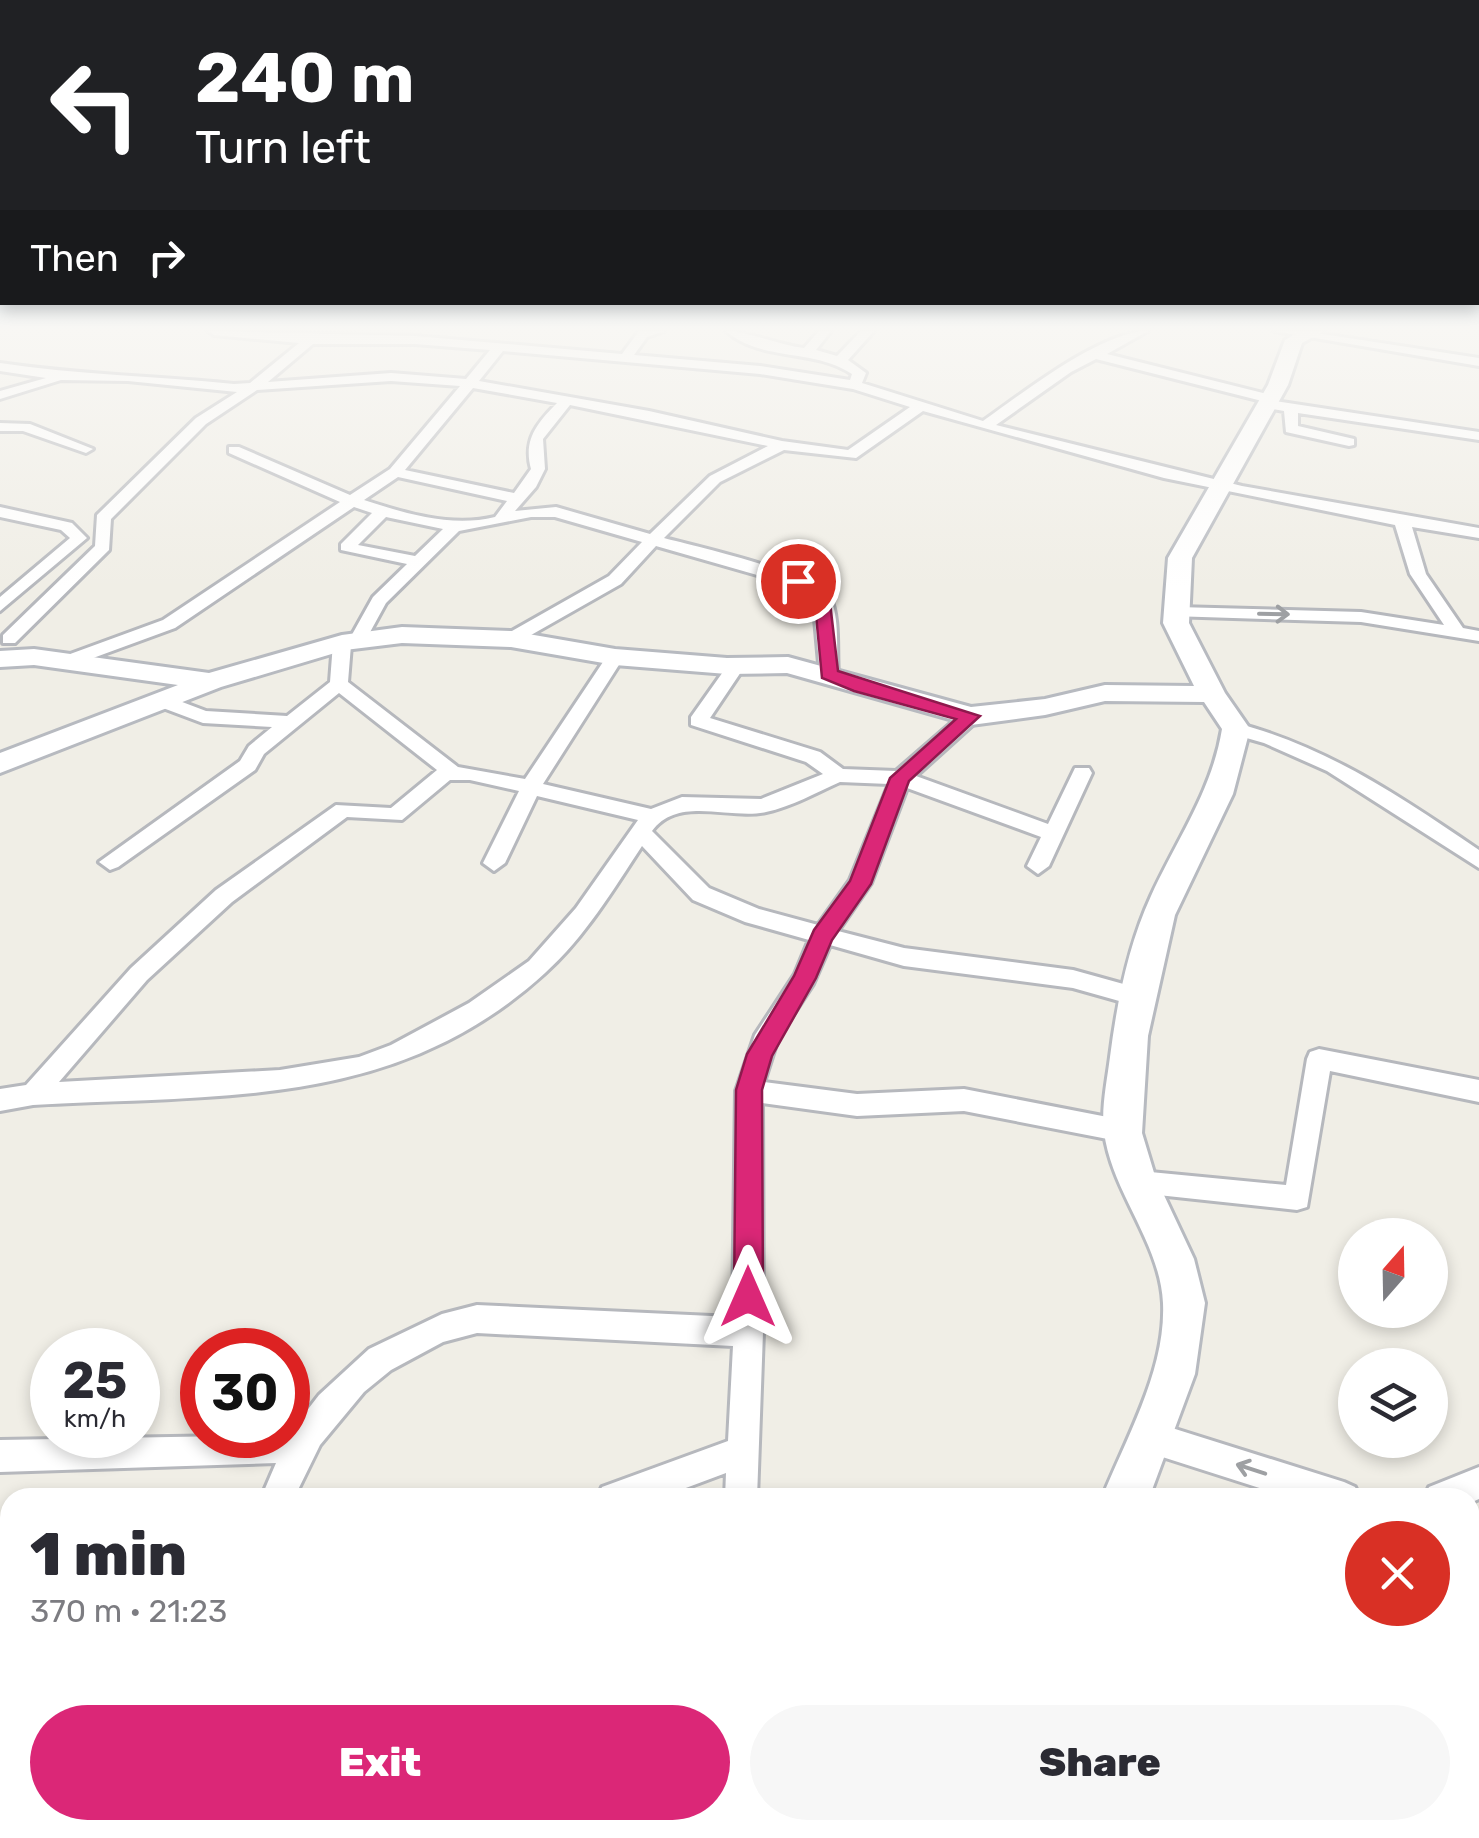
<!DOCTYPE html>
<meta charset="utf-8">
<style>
:root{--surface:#fff;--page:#f7f7f7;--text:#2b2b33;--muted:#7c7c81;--accent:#db2777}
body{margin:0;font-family:Rubik,sans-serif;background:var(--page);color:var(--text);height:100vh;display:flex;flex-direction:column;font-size:38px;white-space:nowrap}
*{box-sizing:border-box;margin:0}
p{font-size:32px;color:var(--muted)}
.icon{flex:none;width:55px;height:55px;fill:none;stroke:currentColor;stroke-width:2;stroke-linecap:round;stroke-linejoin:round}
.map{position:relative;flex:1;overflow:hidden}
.sheet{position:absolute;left:0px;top:1488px;width:1480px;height:352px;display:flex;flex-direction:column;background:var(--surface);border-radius:30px 30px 0 0;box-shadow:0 5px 15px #0003}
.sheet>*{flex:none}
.banner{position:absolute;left:0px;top:0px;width:1480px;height:305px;box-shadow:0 5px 15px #0003;background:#202124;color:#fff;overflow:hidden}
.needle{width:65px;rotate:20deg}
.tools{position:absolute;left:1338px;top:1218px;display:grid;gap:20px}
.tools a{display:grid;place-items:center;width:110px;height:110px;border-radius:50%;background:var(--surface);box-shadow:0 5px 15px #0003;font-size:50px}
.speed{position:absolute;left:30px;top:1328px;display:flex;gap:20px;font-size:50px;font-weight:700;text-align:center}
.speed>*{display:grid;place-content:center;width:130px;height:130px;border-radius:50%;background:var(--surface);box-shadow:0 5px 15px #0003;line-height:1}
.speed small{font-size:25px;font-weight:400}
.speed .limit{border:15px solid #d22;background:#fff;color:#111}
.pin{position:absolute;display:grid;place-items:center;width:85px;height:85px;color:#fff;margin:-42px;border:5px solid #fff;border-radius:50%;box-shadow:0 2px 10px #0007}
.me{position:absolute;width:110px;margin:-55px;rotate:0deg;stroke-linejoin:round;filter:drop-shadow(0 0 8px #0008)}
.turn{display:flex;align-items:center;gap:35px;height:210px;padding:0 30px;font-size:45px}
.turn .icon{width:130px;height:130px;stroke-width:2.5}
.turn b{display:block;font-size:70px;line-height:85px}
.then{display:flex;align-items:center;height:95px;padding:0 30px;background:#0003;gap:20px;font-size:38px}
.round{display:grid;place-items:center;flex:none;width:105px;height:105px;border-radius:52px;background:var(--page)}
.headline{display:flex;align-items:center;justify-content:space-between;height:170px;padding:0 30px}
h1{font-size:60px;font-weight:800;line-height:75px}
.action{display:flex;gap:20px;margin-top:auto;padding:20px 30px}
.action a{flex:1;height:115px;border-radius:60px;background:var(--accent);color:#fff;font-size:40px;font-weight:800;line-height:115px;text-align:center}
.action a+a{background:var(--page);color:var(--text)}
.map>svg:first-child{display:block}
</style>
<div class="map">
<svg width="1479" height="1838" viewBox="0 0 1479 1838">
<rect width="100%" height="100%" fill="#f0eee6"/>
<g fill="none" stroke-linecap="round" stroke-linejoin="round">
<defs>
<path id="street" d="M 208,331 L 415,336 L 622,354 L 639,331 L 664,331 L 647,337 L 634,355 L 760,366 L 850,380 L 852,374 C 814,348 761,362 726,331 C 746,331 780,345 804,348 L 819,331 L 831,331 L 816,350 L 837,356 L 861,331 L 874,331 L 848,360 L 866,373 L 862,383 L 983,421 C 1023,393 1101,331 1148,331 L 1107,354 L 1275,396 L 1275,401 L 1479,432 L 1479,440 L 1298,413 L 1298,426 L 1354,439 L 1354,445 L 1349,446 L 1286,432 L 1284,411 L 1262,407 L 1262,401 L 1096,359 L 1071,372 L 996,425 L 1242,486 L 1479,528 L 1479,538 L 1412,527 L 1426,574 L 1463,628 L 1479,631 L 1479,641 L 1361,622 L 1171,616 L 1171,608 L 1177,607 L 1361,612 L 1444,625 L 1410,574 L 1395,525 L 1164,478 L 923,411 L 856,458 L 784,450 L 720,482 L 664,538 C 694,546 818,574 830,597 C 840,618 836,651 838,674 L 835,678 L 823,678 L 820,674 L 813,597 L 792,585 L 656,546 L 621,584 L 517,643 L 505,643 L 505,635 L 609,576 L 642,542 L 555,517 L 531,517 L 459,531 L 386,603 L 363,645 L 351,645 L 348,682 L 458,767 L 525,779 L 609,653 L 615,652 L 624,657 L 543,784 L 651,809 L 682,797 L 761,799 L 823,774 L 806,762 L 691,725 L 691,717 L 730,662 L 736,661 L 745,666 L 710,718 L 820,752 L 843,769 L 896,771 L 964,712 L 971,710 L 981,716 L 978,720 L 916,776 L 1048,824 L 1075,768 L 1089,768 L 1092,773 L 1049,866 L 1038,874 L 1027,866 L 1041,837 L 907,788 L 871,883 L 838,931 L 904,948 L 1073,970 L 1145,990 L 1149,997 L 1145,1004 L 1137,1006 L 1073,988 L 904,966 L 830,945 L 813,984 L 778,1038 L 764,1082 L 857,1094 L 964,1089 L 1123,1120 L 1132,1123 L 1136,1131 L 1132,1139 L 1123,1142 L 964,1111 L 857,1116 L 762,1103 L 763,1332 L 757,1498 L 725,1498 L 726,1473 L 659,1498 L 597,1498 L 602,1487 L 728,1441 L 733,1346 L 477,1333 L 443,1342 L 391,1370 L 364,1392 L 320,1445 L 294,1498 L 261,1498 L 276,1463 L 0,1472 L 0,1440 L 288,1435 L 319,1395 L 369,1349 L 442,1314 L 477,1305 L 733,1317 L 736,1091 L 755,1035 L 795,974 L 809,940 L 745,922 L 693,900 L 642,846 C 613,890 585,937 545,973 C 395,1110 220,1094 33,1105 L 0,1111 L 0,1089 L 26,1085 L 131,968 L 216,890 L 336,805 L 391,808 L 437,770 L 339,693 L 264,754 L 255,770 L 118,867 L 110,870 L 99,862 L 240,761 L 249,746 L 272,727 L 203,723 L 155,705 L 155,697 L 169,697 L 206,711 L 287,716 L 330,682 L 333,643 L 342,638 L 349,640 L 373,597 L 407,564 L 341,550 L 341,544 L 372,513 L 354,507 L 175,628 L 74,665 L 62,665 L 62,657 L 163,620 L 340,502 L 229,453 L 229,447 L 239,447 L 350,495 L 390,469 L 460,386 L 391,381 L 257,390 L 206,424 L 111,519 L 109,550 L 15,643 L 3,643 L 3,635 L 95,546 L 97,515 L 196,418 L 237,392 L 128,381 L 61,380 L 0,399 L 0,391 L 46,378 L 0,371 L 0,363 C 78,375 156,376 234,384 L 250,383 L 299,343 L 214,335 ZM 313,344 L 415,344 L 490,350 L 466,379 L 391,373 L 268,382 ZM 503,351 L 760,374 L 853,389 L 910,407 L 848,450 L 782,441 L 649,411 L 479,381 ZM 473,388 L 557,403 C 537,423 523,440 531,469 L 514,493 L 405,470 ZM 570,405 L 768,446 L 710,476 L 650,534 L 556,507 L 515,511 L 536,487 L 545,469 L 543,439 ZM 398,477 L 507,501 L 495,517 C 451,528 404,513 364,500 ZM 386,517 L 443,529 L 415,556 L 358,545 ZM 450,780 L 470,780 L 519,791 L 483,863 L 494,871 L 505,863 L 537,796 L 638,820 L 576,908 L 529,961 L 469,1003 L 391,1045 L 359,1057 L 280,1070 L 59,1082 L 147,980 L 232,902 L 347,817 L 402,820 ZM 840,782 L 889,784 L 850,880 L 818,925 L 759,909 L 709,888 L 652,831 C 678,795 730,820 766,812 C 791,807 817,792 840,782 Z
M 1274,331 L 1303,331 L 1479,358 L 1479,366 Z
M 0,423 L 30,424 L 93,449 L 86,453 L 23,431 L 0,431 Z
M 0,507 L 72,523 L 87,538 L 0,611 L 0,597 L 70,538 L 61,530 L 0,517 Z
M 1236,723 C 1328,747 1401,797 1479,850 L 1479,868 L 1327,771 L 1264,743 L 1229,733 L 1226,729 L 1229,725 Z
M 1319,1049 L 1479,1080 L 1479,1102 L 1330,1071 L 1307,1207 L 1297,1210 L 1130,1192 L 1126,1183 L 1130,1174 L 1140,1171 L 1286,1185 L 1307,1059 L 1310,1052 Z
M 1153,1422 L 1344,1482 L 1355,1487 L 1360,1498 L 1291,1498 L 1153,1454 L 1142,1449 L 1137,1438 L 1142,1427 Z
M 1479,1467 L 1479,1499 L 1470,1503 L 1470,1498 L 1424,1498 L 1429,1487 Z
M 0,1673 L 10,1674 L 10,1710 L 0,1709 Z
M 145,1830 L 184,1830 L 181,1838 L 142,1838 Z
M 575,1830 L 618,1830 L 615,1838 L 572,1838 Z"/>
<path id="secondary" d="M 1300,331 L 1324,331 L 1302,343 L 1288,385 L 1192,558 L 1189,623 L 1225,693 L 1250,729 L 1233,794 L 1175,915 L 1148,1036 L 1142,1133 L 1155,1176 L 1194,1259 L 1205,1303 L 1195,1374 L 1149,1498 L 1102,1498 C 1126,1438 1166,1370 1163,1303 C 1160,1242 1112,1193 1104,1132 C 1101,1108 1107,1081 1110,1057 C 1117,1002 1128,946 1151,896 C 1177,839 1212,791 1222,729 L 1204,702 L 1105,701 L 1045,715 L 971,725 L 787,673 L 727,674 L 615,665 L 511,647 L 402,643 L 345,650 L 221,687 L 0,773 L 0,753 L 178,685 L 34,665 L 0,667 L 0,651 L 34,649 L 209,673 L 342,635 L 402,627 L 511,631 L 615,649 L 727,658 L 788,657 L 971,707 L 1045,699 L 1105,685 L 1194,686 L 1163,623 L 1168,558 L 1268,385 L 1285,340 Z
M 954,1830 L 1010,1830 L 1007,1838 L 951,1838 Z"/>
</defs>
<use href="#street" stroke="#b6b8bd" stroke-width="6"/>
<use href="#secondary" stroke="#b7bac0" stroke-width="6"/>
<use href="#street" fill="#fff" fill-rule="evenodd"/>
<use href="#secondary" fill="#fff" fill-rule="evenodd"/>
</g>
<defs><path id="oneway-shaft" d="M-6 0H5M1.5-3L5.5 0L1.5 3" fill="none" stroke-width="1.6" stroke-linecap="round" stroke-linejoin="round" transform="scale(2.5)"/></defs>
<g stroke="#9ea0a3">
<use href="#oneway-shaft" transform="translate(1274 614) rotate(1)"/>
<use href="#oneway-shaft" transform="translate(1251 1469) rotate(-162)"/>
</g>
<linearGradient id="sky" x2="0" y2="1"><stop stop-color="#8ec2f1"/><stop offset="0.56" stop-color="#f8f7f4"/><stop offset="1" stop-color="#f8f7f4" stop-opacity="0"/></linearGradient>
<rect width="1479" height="588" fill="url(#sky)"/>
<path fill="#db2777" stroke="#8e194d" stroke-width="2.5" d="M 792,577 L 804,577 L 829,594 L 838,671 L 980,716 L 909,781 L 871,884 L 832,940 L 816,978 L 772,1056 L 762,1090 L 763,1297 L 759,1307 L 748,1311 L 738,1307 L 734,1297 L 736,1090 L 747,1054 L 794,976 L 814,930 L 850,881 L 890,778 L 956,719 L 854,691 L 822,678 L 815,604 L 812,597 L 792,585 Z"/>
</svg>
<div class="tools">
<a><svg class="needle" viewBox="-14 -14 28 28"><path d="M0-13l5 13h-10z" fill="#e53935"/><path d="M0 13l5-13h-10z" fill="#7c7c81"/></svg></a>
<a><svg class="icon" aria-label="layers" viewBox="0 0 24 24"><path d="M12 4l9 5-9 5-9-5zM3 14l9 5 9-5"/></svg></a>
</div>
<div class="speed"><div>25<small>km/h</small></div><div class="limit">30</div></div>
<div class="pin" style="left:798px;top:581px;background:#d93025"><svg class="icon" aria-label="arrive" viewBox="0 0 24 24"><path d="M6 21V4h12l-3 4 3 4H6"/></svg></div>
<svg class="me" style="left:748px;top:1297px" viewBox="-20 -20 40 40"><path d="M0-17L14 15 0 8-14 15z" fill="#db2777" stroke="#fff" stroke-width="4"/></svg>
<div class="banner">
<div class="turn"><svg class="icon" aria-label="left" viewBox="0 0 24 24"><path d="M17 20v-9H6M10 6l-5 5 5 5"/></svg><div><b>240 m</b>Turn left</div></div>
<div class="then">Then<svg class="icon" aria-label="right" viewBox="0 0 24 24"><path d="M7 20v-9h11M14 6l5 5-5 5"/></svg></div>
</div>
<section class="sheet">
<div class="headline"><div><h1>1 min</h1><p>370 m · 21:23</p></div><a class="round" style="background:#d93025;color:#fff"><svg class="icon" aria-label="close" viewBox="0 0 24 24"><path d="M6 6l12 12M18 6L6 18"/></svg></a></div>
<div class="action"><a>Exit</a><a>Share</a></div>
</section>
</div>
